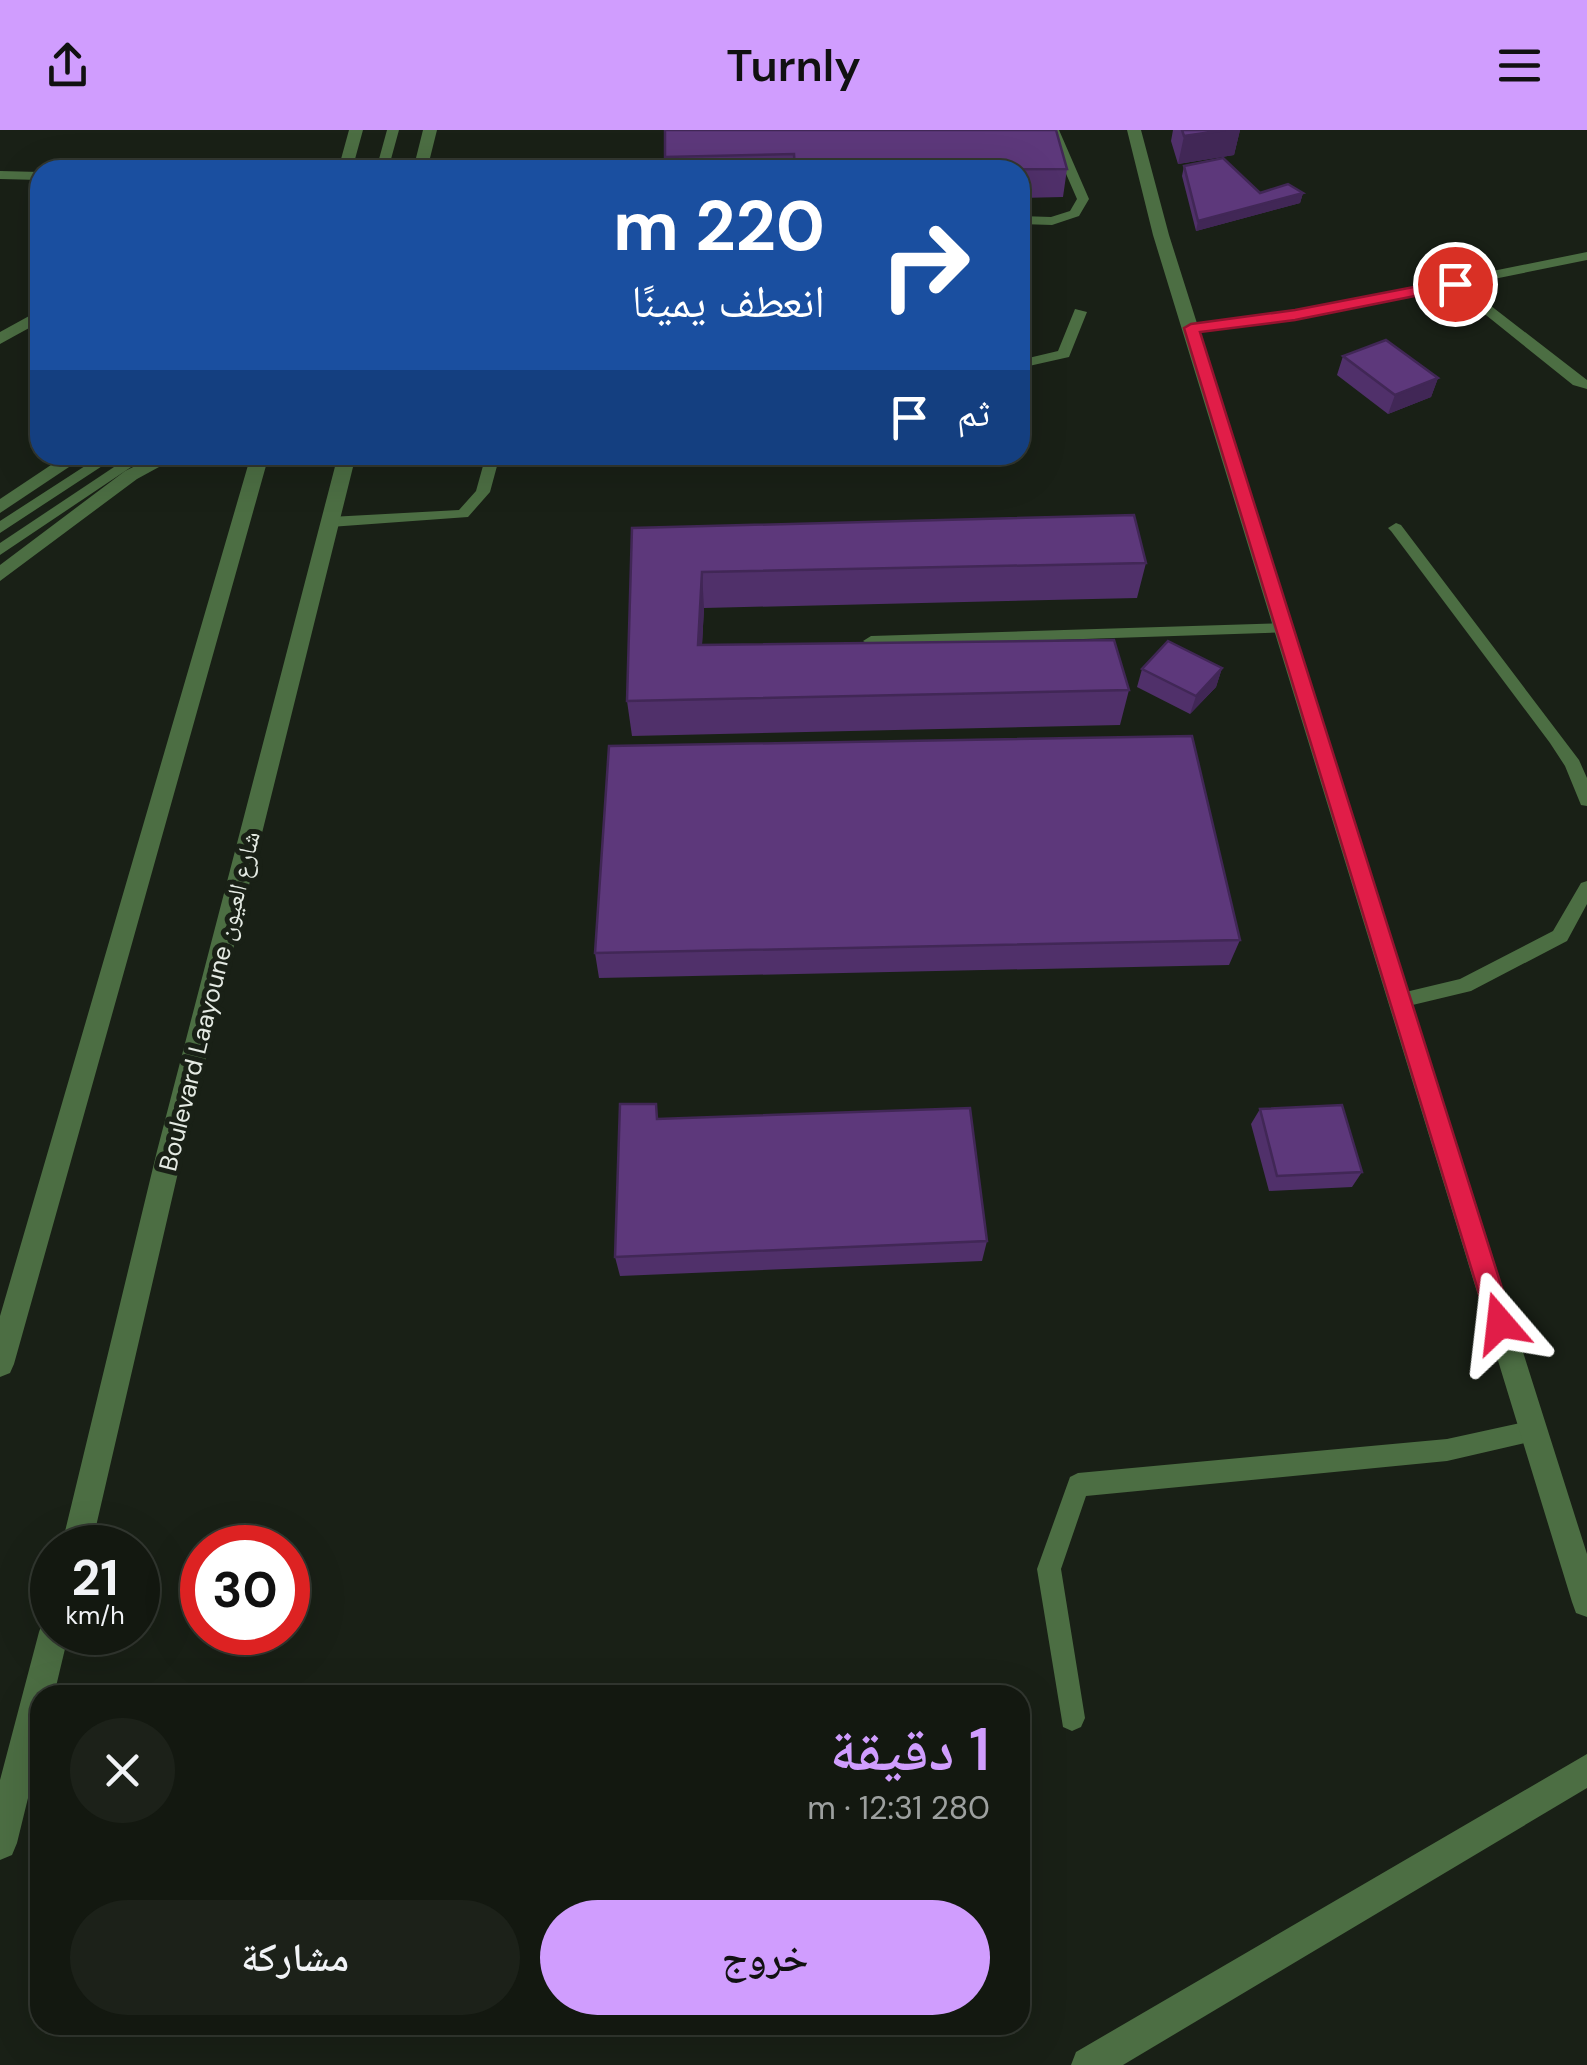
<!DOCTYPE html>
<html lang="ar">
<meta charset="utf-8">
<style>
:root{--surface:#131810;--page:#1c2119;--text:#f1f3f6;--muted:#9da09f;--line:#323730;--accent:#d09dfe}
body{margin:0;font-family:"DM Sans","Noto Naskh Arabic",sans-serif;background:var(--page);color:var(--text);direction:rtl;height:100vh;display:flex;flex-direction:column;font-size:38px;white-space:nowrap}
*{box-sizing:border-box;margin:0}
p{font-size:32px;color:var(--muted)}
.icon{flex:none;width:55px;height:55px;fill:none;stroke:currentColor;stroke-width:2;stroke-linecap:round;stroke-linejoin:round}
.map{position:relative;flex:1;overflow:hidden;direction:ltr}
.drawer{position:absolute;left:30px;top:1555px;width:1000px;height:350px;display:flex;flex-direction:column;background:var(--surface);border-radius:30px;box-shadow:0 10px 40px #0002,0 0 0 2px var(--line);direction:rtl}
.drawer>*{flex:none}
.hud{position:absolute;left:30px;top:30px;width:1000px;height:305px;border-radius:30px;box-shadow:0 10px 40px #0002,0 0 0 2px var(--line);direction:rtl;background:#1a4fa0;color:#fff;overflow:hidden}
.speed{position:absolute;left:30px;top:1395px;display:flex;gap:20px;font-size:50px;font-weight:700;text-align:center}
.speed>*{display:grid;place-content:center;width:130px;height:130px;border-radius:50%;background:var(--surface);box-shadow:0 10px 40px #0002,0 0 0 2px var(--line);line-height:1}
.speed small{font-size:25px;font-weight:400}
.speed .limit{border:15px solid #d22;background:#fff;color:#111}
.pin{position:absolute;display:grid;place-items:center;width:85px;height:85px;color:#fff;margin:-42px;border:5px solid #fff;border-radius:50%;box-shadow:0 2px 10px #0007}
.me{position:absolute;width:110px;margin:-55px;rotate:343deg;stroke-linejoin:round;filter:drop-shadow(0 0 8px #0008)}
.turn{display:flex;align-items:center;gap:35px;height:210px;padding:0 40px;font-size:45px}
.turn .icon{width:130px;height:130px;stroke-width:2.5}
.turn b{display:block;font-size:70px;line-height:85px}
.then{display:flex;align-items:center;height:95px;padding:0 40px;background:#0003;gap:20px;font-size:38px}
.round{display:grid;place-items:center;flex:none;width:105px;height:105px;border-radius:52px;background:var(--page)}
.summary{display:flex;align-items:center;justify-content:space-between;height:170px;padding:0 40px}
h1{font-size:60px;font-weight:600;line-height:75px;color:var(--accent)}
.primary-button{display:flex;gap:20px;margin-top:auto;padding:20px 40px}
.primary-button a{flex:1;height:115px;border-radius:60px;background:var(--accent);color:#111;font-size:40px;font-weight:600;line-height:115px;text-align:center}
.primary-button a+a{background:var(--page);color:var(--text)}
header{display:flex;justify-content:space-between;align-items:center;height:130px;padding:0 40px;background:var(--accent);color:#111;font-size:45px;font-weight:600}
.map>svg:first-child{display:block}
</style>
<header><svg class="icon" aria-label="menu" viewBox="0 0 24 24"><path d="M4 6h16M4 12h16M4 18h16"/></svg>Turnly<svg class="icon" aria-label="share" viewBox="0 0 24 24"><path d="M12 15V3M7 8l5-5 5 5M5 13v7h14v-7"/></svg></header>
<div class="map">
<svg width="1587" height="1935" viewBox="0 0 1587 1935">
<rect width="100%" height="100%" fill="#192016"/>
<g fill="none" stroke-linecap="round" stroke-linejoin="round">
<path fill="#4c6e43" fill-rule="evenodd" d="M 387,0 L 399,0 L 388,40 L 376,40 Z
M 1047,0 L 1059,0 L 1089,69 L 1079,86 L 1052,95 L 1020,94 L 1020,86 L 1051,87 L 1070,81 L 1077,69 Z
M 1587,122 L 1587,130 L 1464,155 L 1587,250 L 1587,259 L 1573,255 L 1451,157 L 1295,189 L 1191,203 L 1184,199 L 1191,195 L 1295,181 Z
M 1075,179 L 1087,182 L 1069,227 L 1020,238 L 1020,230 L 1058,221 Z
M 102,325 L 119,325 L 0,403 L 0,391 Z
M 132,325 L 149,325 L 0,425 L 0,413 Z
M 486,325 L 500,325 L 490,362 L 468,387 L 330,397 L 323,392 L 330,387 L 459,380 L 476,361 Z
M 1396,393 L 1401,395 L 1579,630 L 1587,648 L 1587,676 L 1581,675 L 1565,636 L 1550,613 L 1391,401 L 1388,398 Z
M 1285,493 L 1293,498 L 1291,502 L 871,516 L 863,511 L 871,506 Z
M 1587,751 L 1587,774 L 1567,811 L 1471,861 L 1400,878 L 1393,875 L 1390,870 L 1393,865 L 1460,849 L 1553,801 L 1581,753 Z
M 1534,1290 L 1542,1293 L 1545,1301 L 1542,1309 L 1447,1331 L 1086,1366 L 1061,1439 L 1085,1588 L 1081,1597 L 1072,1601 L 1063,1597 L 1037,1439 L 1070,1347 L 1078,1343 L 1447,1309 Z"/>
<path fill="#4c6e43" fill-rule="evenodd" d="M 1127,0 L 1141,0 L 1169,105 L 1587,1424 L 1587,1487 L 1576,1483 L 1572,1472 L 1153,105 Z
M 0,41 L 40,42 L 40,50 L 0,49 Z
M 40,180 L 40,192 L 0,214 L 0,202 Z
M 66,325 L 87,325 L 0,383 L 0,369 Z
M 158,325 L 181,325 L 137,349 L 0,451 L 0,435 L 125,341 Z
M 1587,1624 L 1587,1658 L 1123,1935 L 1071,1935 L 1076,1922 Z"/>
<path fill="#4c6e43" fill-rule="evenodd" d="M 349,0 L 363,0 L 352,40 L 338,40 Z
M 423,0 L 437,0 L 427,40 L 413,40 Z
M 251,325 L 269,325 L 14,1234 L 10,1243 L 0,1247 L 0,1186 Z
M 338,325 L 356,325 L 183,1021 L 91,1418 L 61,1418 L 157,1021 Z
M 52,1487 L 52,1502 L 69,1502 L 54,1565 L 40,1565 L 40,1619 L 17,1713 L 12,1725 L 0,1730 L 0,1650 L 39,1502 L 43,1491 Z"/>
</g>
<path fill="#50306a" d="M 665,0 L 1067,39 L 1063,67 L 1020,68 L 1020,40 L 666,40 Z
M 1173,0 L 1240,0 L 1234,25 L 1178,34 L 1171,11 Z
M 1184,36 L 1260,63 L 1303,63 L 1300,73 L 1196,101 L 1182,46 Z
M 1343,226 L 1438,248 L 1431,267 L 1388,284 L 1337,245 Z
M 632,398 L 1146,433 L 1137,468 L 704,478 L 702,515 L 1129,560 L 1120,595 L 632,606 L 627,571 Z
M 1222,538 L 1216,557 L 1190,584 L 1137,557 L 1142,539 Z
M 1240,810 L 1229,835 L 599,848 L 595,823 Z
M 1260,979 L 1362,1042 L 1352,1057 L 1269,1061 L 1251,994 Z
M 658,989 L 987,1111 L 982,1131 L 620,1146 L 615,1127 Z"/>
<path fill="#412756" d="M 1225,0 L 1240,0 L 1234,25 L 1178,34 L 1184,6 Z
M 1303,63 L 1300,73 L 1196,101 L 1198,91 Z
M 1438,248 L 1431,267 L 1388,284 L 1395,265 Z
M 702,442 L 704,478 L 700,551 L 698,515 Z
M 1222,538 L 1216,557 L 1190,584 L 1196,566 Z"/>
<path fill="#5d387b" stroke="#412756" stroke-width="2.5" d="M 665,0 L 1056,0 L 1067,39 L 795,40 L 794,24 L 665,27 Z
M 1182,0 L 1225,0 L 1184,6 Z
M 1223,28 L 1260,63 L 1288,54 L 1303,63 L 1198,91 L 1184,36 Z
M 1386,210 L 1438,248 L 1395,265 L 1343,226 Z
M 1134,385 L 1146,433 L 702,442 L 698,515 L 1114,510 L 1129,560 L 627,571 L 632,398 Z
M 1168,511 L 1222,538 L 1196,566 L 1142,539 Z
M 1192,606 L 1240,810 L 595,823 L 609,616 Z
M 620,974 L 656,974 L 657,989 L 970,978 L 987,1111 L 615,1127 Z
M 1342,975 L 1362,1042 L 1277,1046 L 1260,979 Z"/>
<path fill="#e11d48" stroke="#92132f" stroke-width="2.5" d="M 1455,149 L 1460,151 L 1460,157 L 1295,190 L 1200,202 L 1513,1193 L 1509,1201 L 1500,1205 L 1492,1201 L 1488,1193 L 1184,198 L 1191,194 L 1295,180 Z"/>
<g text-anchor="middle" stroke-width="10" stroke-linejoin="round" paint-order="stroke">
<g font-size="25" fill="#e4eae3" stroke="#192016">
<text transform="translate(209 871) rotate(-76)" y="9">Boulevard Laayoune شارع العيون</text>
</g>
</g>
</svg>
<div class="speed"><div>21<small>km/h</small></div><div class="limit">30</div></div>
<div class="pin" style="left:1455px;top:154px;background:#d93025"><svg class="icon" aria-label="arrive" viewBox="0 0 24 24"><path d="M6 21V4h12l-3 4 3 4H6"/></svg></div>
<svg class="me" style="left:1500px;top:1193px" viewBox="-20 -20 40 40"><path d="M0-17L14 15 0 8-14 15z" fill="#e11d48" stroke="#fff" stroke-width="4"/></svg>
<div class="hud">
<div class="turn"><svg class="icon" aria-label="right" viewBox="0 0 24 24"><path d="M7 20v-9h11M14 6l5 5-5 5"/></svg><div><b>220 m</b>انعطف يمينًا</div></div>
<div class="then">ثم<svg class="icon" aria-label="arrive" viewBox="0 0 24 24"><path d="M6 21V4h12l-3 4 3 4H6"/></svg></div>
</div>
<section class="drawer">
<div class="summary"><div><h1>1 دقيقة</h1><p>280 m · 12:31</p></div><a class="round"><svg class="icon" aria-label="close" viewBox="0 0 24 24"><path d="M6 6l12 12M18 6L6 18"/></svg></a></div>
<div class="primary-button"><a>خروج</a><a>مشاركة</a></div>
</section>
</div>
